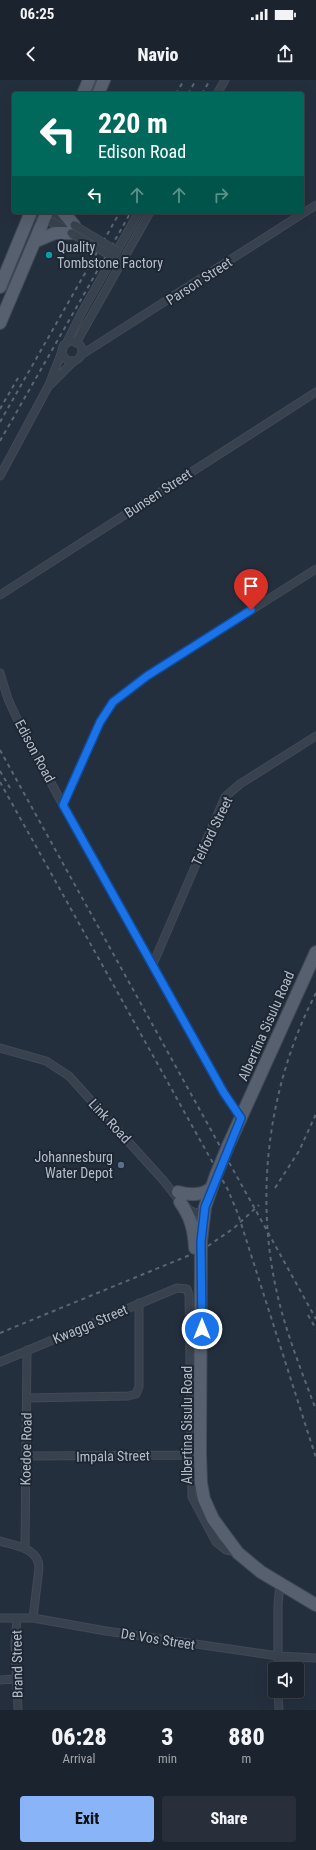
<!DOCTYPE html>
<style>
:root{--surface:#1b232e;--page:#282f3a;--text:#f1f3f6;--muted:#a0a4aa;--line:#39404a;--accent:#8ab4f8}
body{margin:0;font-family:"Roboto Condensed",sans-serif;background:var(--page);color:var(--text);height:100vh;display:flex;flex-direction:column;font-size:15px;white-space:nowrap}
*{box-sizing:border-box;margin:0}
p{font-size:13px;color:var(--muted)}
.icon{flex:none;width:22px;height:22px;fill:none;stroke:currentColor;stroke-width:2;stroke-linecap:round;stroke-linejoin:round}
.map{position:relative;height:1630px;overflow:hidden}
.side{display:flex;flex-direction:column;background:var(--surface);flex:1}
.side>*{flex:none}
.guide{position:absolute;left:12px;top:12px;width:292px;height:122px;border-radius:4px;box-shadow:0 4px 16px #0002,0 0 0 1px var(--line);background:#00695c;color:#fff;overflow:hidden}
.fabs{position:absolute;left:268px;top:1582px;display:grid;gap:8px}
.fabs a{display:grid;place-items:center;width:36px;height:36px;border-radius:4px;background:var(--surface);box-shadow:0 4px 16px #0002,0 0 0 1px var(--line);font-size:20px}
.pin{position:absolute;display:grid;place-items:center;width:34px;height:34px;color:#fff;margin:-41px -17px;border-radius:50% 50% 50% 0;rotate:-45deg;box-shadow:0 0 4px #0007}
.pin .icon{rotate:45deg}
.me{position:absolute;width:44px;margin:-22px;rotate:0deg;stroke-linejoin:round;filter:drop-shadow(0 0 3px #0008)}
.turn{display:flex;align-items:center;gap:14px;height:84px;padding:0 20px;font-size:18px}
.turn .icon{width:52px;height:52px;stroke-width:2.5}
.turn b{display:block;font-size:28px;line-height:34px}
.lanes{display:flex;align-items:center;height:38px;padding:0 20px;background:#0003;justify-content:center;gap:20px;direction:ltr}
.lanes .off{opacity:.35}
.eta{display:flex;justify-content:space-evenly;align-items:center;height:68px;text-align:center}
.eta b{font-size:24px;font-weight:800;line-height:28px}
.action{display:flex;gap:8px;margin-top:auto;padding:8px 20px}
.action a{flex:1;height:46px;border-radius:4px;background:var(--accent);color:#111;font-size:16px;font-weight:800;line-height:46px;text-align:center}
.action a+a{background:var(--page);color:var(--text)}
.status{display:flex;justify-content:space-between;align-items:center;height:28px;padding:0 20px;background:var(--surface);direction:ltr}
.status svg{height:11px;fill:currentColor}
header{display:flex;justify-content:space-between;align-items:center;height:52px;padding:0 20px;background:var(--surface);font-size:18px;font-weight:800}
.map>svg:first-child{display:block}
</style>
<div class="status"><b>06:25</b><svg viewBox="0 0 49 12"><path d="M0 12V9h3v3zM5 12V6h3v6zM10 12V3h3v9zM15 12V0h3v12zM26 1h20v11H26zM47 4h2v5h-2z"/></svg></div>
<header><svg class="icon" aria-label="back" viewBox="0 0 24 24"><path d="M15 5l-7 7 7 7"/></svg>Navio<svg class="icon" aria-label="share" viewBox="0 0 24 24"><path d="M12 15V3M7 8l5-5 5 5M5 13v7h14v-7"/></svg></header>
<div class="map">
<svg width="316" height="1630" viewBox="0 0 316 1630">
<rect width="100%" height="100%" fill="#242f3e"/>
<g fill="none" stroke-linecap="round" stroke-linejoin="round">
<defs>
<path id="minor" d="M 217,14 L 225,0
M 33,132 L 68,151
M 51,132 L 68,142
M62 271a10 10 0 1 1 20 0a10 10 0 1 1-20 0Z
M 76,263 L 150,132
M 66,264 L 82,232 L 139,132
M 81,275 L 316,125
M 51,304 L 74,281
M 0,396 L 49,305 L 63,269
M 0,515 L 316,312
M 0,593 L 8,619 L 19,643 L 63,725 L 224,1013 L 241,1038
M 63,725 L 100,642 L 113,622 L 147,596 L 316,489
M 153,884 L 225,717 L 240,704 L 316,656
M 0,968 L 46,981 L 69,996 L 163,1100 L 178,1119
M 185,1126 L 191,1131 L 197,1133 L 204,1129
M 0,1282 L 177,1208 L 187,1209 L 189,1215 L 192,1417 L 216,1462 L 226,1470 L 237,1472
M 27,1318 L 128,1316 L 136,1314 L 139,1307 L 139,1223
M 26,1376 L 194,1375
M 0,1461 C 16,1466 39,1468 39,1488 L 33,1538
M 25,1468 L 27,1270
M 0,1538 L 33,1538 L 106,1551 L 278,1576 L 316,1578
M 17,1538 L 15,1564 L 18,1630
M 278,1589 L 278,1525 L 280,1504
M 0,1600 L 16,1599
M 278,1611 L 279,1630"/>
<path id="primary" d="M 83,14 L 89,0
M 98,14 L 104,0
M 63,132 L 74,145
M 36,161 L 55,153 L 71,153
M 0,207 L 31,132
M 0,243 L 47,132
M 228,1066 L 316,872
M 216,1095 L 205,1127 L 201,1161 L 200,1374 L 201,1403 L 204,1419 L 213,1439 L 238,1473 L 261,1492 L 316,1525
M 178,1112 C 189,1115 204,1116 212,1107
M 180,1122 C 191,1137 194,1150 195,1168"/>
</defs>
<use href="#minor" stroke="#414a57" stroke-width="9"/>
<use href="#primary" stroke="#414a57" stroke-width="14"/>
<use href="#minor" stroke="#38414e" stroke-width="7"/>
<use href="#primary" stroke="#56606e" stroke-width="12"/>
<path stroke="#5a6575" stroke-width="2" stroke-dasharray="4 4" stroke-linecap="butt" d="M 176,14 L 184,0
M 188,14 L 196,0
M 202,14 L 210,0
M 0,329 L 18,298
M 0,342 L 120,132
M 0,361 L 131,132
M 0,670 L 316,1239
M 0,691 L 10,708
M 0,702 L 228,1110 L 238,1134 L 316,1378
M 316,913 C 269,1003 254,1113 277,1213 C 286,1253 302,1292 316,1330
M 275,1108 L 299,1071 L 316,1034
M 208,1166 L 234,1148 L 259,1125
M 308,1235 L 316,1249
M 0,1253 L 190,1175"/>
<defs>
<path id="minor-bridge" d="M 74,145 L 117,171
M 71,153 L 113,177"/>
<path id="primary-bridge" d="M 216,1095 L 228,1066"/>
</defs>
<use href="#minor-bridge" stroke="#414a57" stroke-width="9" stroke-linecap="butt"/>
<use href="#primary-bridge" stroke="#414a57" stroke-width="14" stroke-linecap="butt"/>
<use href="#minor-bridge" stroke="#38414e" stroke-width="7"/>
<use href="#primary-bridge" stroke="#56606e" stroke-width="12"/>
</g>
<g fill="none" stroke-linecap="round" stroke-linejoin="round">
<defs>
<path id="route" d="M 202,1249 L 201,1161 L 205,1127 L 241,1038 L 224,1013 L 63,725 L 100,642 L 113,622 L 147,596 L 251,530"/>
</defs>
<use href="#route" stroke="#114b97" stroke-width="10"/>
<use href="#route" stroke="#1a73e8" stroke-width="7"/>
</g>
<circle fill="#0f9aa8" stroke="#1d2633" stroke-width="1.5" cx="49" cy="175" r="4"/>
<circle fill="#5c6f8a" stroke="#1d2633" stroke-width="1.5" cx="121" cy="1085" r="4"/>
<g text-anchor="middle" stroke-width="4" stroke-linejoin="round" paint-order="stroke">
<g font-size="14" fill="#b4bcc9" stroke="#1d2633" text-anchor="start">
<text x="57" y="172">Quality<tspan x="57" dy="16">Tombstone Factory</tspan></text>
<text x="113" y="1082" text-anchor="end">Johannesburg<tspan x="113" dy="16">Water Depot</tspan></text>
</g>
<g font-size="14" fill="#b4bcc9" stroke="#1d2633">
<text transform="translate(199 201) rotate(-33)" y="5">Parson Street</text>
<text transform="translate(158 413) rotate(-33)" y="5">Bunsen Street</text>
<text transform="translate(35 671) rotate(62)" y="5">Edison Road</text>
<text transform="translate(212 751) rotate(-64)" y="5">Telford Street</text>
<text transform="translate(266 946) rotate(-66)" y="5">Albertina Sisulu Road</text>
<text transform="translate(110 1041) rotate(47)" y="5">Link Road</text>
<text transform="translate(90 1244) rotate(-23)" y="5">Kwagga Street</text>
<text transform="translate(187 1345) rotate(-90)" y="5">Albertina Sisulu Road</text>
<text transform="translate(26 1369) rotate(-89)" y="5">Koedoe Road</text>
<text transform="translate(113 1376) rotate(-1)" y="5">Impala Street</text>
<text transform="translate(158 1559) rotate(9)" y="5">De Vos Street</text>
<text transform="translate(17 1584) rotate(-91)" y="5">Brand Street</text>
</g>
</g>
</svg>
<div class="fabs">
<a><svg class="icon" aria-label="sound" viewBox="0 0 24 24"><path d="M4 9h4l5-4v14l-5-4H4zM17 9q2 3 0 6"/></svg></a>
</div>
<div class="pin" style="left:251px;top:530px;background:#d93025"><svg class="icon" aria-label="arrive" viewBox="0 0 24 24"><path d="M6 21V4h12l-3 4 3 4H6"/></svg></div>
<svg class="me" style="left:202px;top:1249px" viewBox="-20 -20 40 40"><circle r="17" fill="#1a73e8" stroke="#fff" stroke-width="3"/><path d="M0-11L8 9 0 5-8 9z" fill="#fff"/></svg>
<div class="guide">
<div class="turn"><svg class="icon" aria-label="left" viewBox="0 0 24 24"><path d="M17 20v-9H6M10 6l-5 5 5 5"/></svg><div><b>220 m</b>Edison Road</div></div>
<div class="lanes"><svg class="icon" aria-label="left" viewBox="0 0 24 24"><path d="M17 20v-9H6M10 6l-5 5 5 5"/></svg><svg class="icon off" aria-label="ahead" viewBox="0 0 24 24"><path d="M12 20V5M6 11l6-6 6 6"/></svg><svg class="icon off" aria-label="ahead" viewBox="0 0 24 24"><path d="M12 20V5M6 11l6-6 6 6"/></svg><svg class="icon off" aria-label="right" viewBox="0 0 24 24"><path d="M7 20v-9h11M14 6l5 5-5 5"/></svg></div>
</div>
</div>
<section class="side">
<div class="eta">
<div><b>06:28</b><p>Arrival</p></div>
<div><b>3</b><p>min</p></div>
<div><b>880</b><p>m</p></div>
</div>
<div class="action"><a>Exit</a><a>Share</a></div>
</section>
